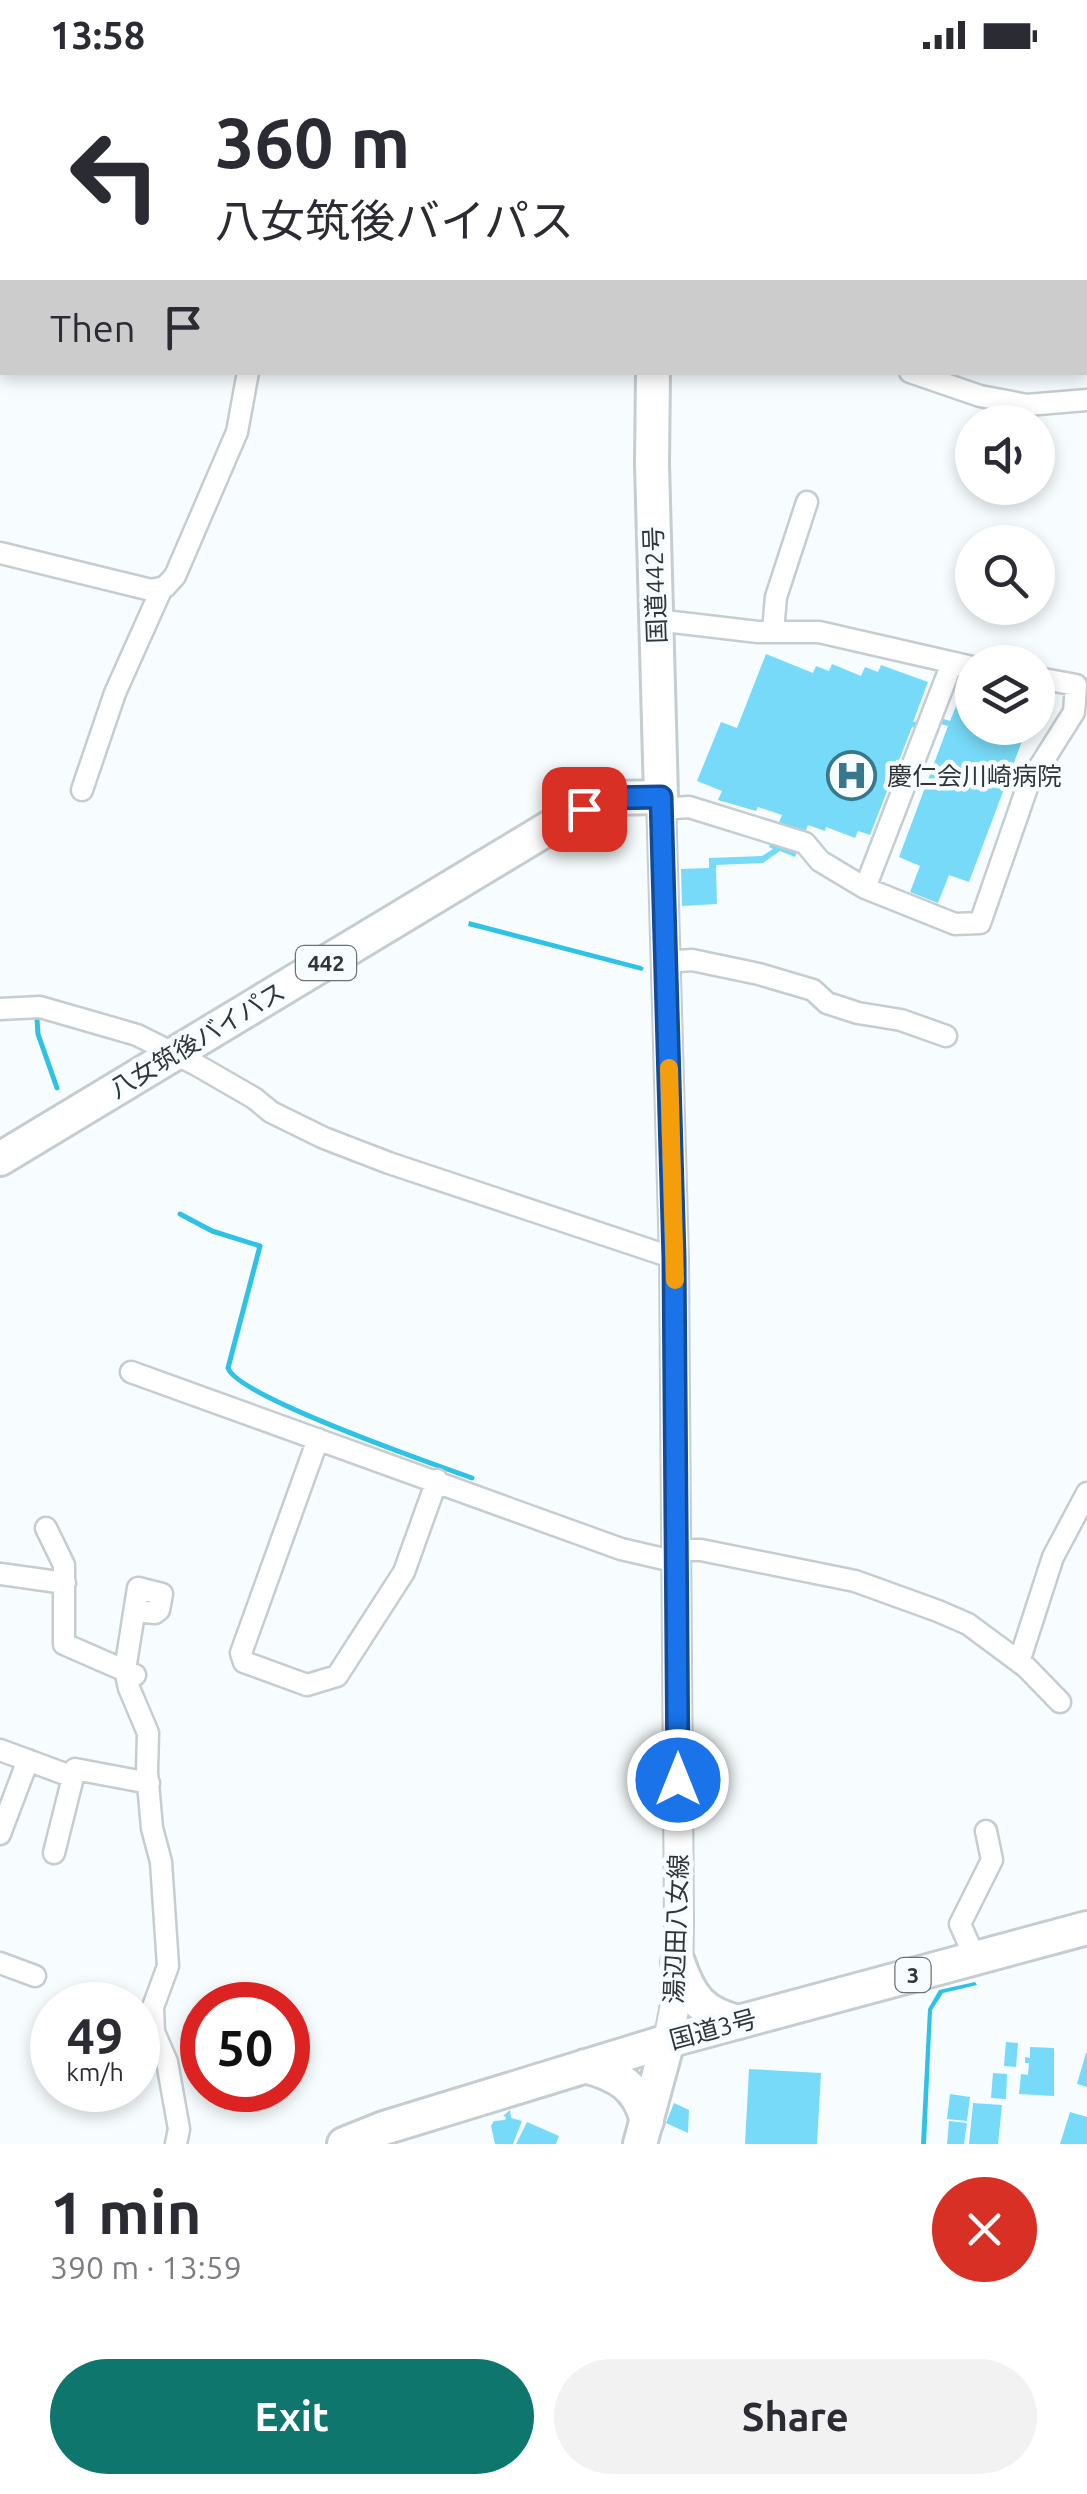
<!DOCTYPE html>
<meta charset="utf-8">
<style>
:root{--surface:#fff;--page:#f2f2f3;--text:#2b2b33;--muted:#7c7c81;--accent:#0f766e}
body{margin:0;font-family:Ubuntu,"Noto Sans JP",sans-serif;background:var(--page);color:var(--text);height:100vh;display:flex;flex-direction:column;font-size:38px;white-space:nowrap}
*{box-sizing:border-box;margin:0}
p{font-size:32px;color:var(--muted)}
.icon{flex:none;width:55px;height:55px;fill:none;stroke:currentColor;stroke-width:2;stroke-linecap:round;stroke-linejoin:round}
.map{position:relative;height:2074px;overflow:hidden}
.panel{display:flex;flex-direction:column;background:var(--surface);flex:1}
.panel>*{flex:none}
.banner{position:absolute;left:0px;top:0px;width:1088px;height:305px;box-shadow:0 5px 15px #0003;background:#fff;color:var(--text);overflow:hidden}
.controls{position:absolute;left:955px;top:335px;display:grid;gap:20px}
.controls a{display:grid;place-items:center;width:100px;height:100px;border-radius:50%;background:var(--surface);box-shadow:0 5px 15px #0003;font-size:50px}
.speed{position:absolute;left:30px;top:1912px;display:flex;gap:20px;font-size:50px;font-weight:700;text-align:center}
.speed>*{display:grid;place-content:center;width:130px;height:130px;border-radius:50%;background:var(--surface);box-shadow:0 5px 15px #0003;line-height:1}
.speed small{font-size:25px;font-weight:400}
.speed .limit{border:15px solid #d22;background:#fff;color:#111}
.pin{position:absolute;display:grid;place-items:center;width:85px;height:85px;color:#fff;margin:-42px;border-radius:20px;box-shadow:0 5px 15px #0006}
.me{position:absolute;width:110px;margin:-55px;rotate:0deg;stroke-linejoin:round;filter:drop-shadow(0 0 8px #0008)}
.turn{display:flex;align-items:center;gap:35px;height:210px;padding:0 50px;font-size:45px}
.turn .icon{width:130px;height:130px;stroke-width:2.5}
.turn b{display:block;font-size:70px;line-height:85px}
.then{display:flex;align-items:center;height:95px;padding:0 50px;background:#0003;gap:20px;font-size:38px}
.round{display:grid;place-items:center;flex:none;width:105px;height:105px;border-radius:52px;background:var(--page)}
.head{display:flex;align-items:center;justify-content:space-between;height:170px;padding:0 50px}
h1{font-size:60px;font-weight:700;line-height:75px}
.cta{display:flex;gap:20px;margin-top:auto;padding:20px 50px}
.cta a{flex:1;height:115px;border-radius:60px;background:var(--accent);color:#fff;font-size:40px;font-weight:700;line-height:115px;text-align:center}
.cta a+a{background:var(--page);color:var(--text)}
.status{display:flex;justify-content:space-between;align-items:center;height:70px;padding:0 50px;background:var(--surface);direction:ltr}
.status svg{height:28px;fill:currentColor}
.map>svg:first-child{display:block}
</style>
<div class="status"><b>13:58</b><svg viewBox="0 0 49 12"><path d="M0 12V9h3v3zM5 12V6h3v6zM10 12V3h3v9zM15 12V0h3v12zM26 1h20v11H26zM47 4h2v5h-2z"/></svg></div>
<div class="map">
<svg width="1087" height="2074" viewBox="0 0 1087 2074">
<rect width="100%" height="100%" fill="#f7fdfe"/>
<path fill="#2fc1e6" d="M 469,851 L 641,896 L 644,898 L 642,901 L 468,856 Z
M 975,1912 L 977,1915 L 943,1923 L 932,1940 L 926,2074 L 921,2074 L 928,1939 L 939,1920 Z"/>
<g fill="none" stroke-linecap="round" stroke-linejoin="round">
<path stroke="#2fc1e6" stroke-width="5" d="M 1057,2 L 1057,0
M 0,8 L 2,3
M 1085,173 L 1087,178
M 37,949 L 38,964 L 57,1018
M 180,1144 L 212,1161 L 260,1176 L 228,1298 C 238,1327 434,1394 472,1408"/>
</g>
<path fill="#77daf8" d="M 766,584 L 813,603 L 816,596 L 829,601 L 832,594 L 861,606 L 865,597 L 878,602 L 881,595 L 928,612 L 913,652 L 941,648 L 950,651 L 957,634 L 972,639 L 972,658 L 1027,658 L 969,812 L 949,805 L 938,833 L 910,822 L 920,796 L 899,787 L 948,656 L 940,654 L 918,659 L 912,657 L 870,765 L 858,761 L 855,768 L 826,757 L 825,761 L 808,755 L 795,787 L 780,781 L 763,793 L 716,795 L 717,834 L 682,836 L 681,799 L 709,798 L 709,788 L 762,786 L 773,779 L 769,777 L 782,745 L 758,737 L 756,741 L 718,730 L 722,721 L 697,711 L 721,652 L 737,658 Z
M 1006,1972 L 1018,1973 L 1016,1997 L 1004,1996 Z
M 1030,1977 L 1054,1978 L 1054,2026 L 1019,2024 L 1021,2004 L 1028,2005 L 1029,1993 L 1025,1993 L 1025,1987 L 1030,1988 Z
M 1086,1983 L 1087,1983 L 1087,2017 L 1077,2014 Z
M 749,1999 L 821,2003 L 817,2074 L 745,2074 Z
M 993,2003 L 1007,2004 L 1006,2029 L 991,2028 Z
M 950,2024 L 970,2027 L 967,2051 L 947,2049 Z
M 674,2033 L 689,2040 L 688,2063 L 666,2053 Z
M 973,2033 L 1002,2035 L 998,2074 L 969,2074 Z
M 510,2040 L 511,2048 L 522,2051 L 513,2074 L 495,2074 L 491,2056 L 494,2051 L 505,2050 L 506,2047 L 503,2046 Z
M 1070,2042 L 1087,2047 L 1087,2074 L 1060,2074 Z
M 949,2051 L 967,2053 L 964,2074 L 947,2074 Z
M 527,2052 L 559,2066 L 556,2074 L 516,2074 Z"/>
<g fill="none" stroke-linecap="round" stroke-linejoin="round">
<defs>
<path id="minor" d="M 913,0 L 918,2
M 448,2 L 449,0
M 1044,2 L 1044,0
M 1085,44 L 1087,44
M 0,54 L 2,56
M 910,302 L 980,326 L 1027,335 L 1087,330
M 0,483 L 151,520 L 165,517 L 175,506 L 237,362 L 248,302
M 656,550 L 758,562 L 819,562 L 972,597
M 773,561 L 776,527 L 807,432
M 82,720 L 115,623 L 162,518
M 662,739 L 689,737 L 805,773 L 820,791 L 865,818 L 955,854 L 980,853 L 1028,715 L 1074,642 L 1076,615 L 1038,608
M 865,818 L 952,593
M 666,892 L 692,890 L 759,904 L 813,920 L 827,933 L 858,943 L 901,950 L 946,966
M 0,939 L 40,937 L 137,965 L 195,994 L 254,1028 L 271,1042 L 324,1068 L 389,1093 L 674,1188
M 131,1302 L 621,1479 L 677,1492
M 318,1369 L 241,1583 L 244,1592 L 307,1615 L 337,1606 L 404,1502 L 437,1410
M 46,1458 L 64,1495 L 64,1574 L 135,1605
M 677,1480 L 701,1480 L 855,1511 L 938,1541 L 968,1554 L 1026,1597 L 1060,1632
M 0,1504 L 65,1513
M 135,1541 L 155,1543 L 159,1540 L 162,1524 L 138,1518 L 125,1600 L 129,1618 L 148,1663 L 147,1702 L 152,1758 L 161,1792 L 168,1896 L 153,1937 L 154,1962 L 167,1992 L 179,2059 L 176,2074
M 1019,1592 L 1053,1487 L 1087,1423
M 0,1680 L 73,1707
M 0,1764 L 28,1690
M 54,1783 L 75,1699 L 149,1713
M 975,1888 L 960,1854 L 992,1790 L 986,1761
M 0,1893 L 35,1906"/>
<path id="secondary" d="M 661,727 L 674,1188 L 679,1854 L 678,1919 L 668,1971"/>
<path id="primary" d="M 640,2074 L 668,1971"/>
<path id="trunk" d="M 663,2 L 664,0
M 0,1089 L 562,750 L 606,728 L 661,727 L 652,394 L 653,302
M 678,1892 C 690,1927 702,1944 739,1952
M 585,1996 C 618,2005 638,2016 647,2051
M 344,2074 L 384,2058 L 668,1971 L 1087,1858"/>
</defs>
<use href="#minor" stroke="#c5cdd0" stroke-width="25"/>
<use href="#secondary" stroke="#c5cdd0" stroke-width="32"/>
<use href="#primary" stroke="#c5cdd0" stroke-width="38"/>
<use href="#trunk" stroke="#c5cdd0" stroke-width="38"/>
<use href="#minor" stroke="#fff" stroke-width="20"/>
<use href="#secondary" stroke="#fff" stroke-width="28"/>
<use href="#primary" stroke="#fff" stroke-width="32"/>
<use href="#trunk" stroke="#fff" stroke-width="32"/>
</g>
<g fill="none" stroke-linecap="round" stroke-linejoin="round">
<defs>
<path id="route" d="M 584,739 L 606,728 L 661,727 L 674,1188 L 678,1710"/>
</defs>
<use href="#route" stroke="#114b97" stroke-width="25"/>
<use href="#route" stroke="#1a73e8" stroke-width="18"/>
<path stroke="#f59e0b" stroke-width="18" d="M 669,998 L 675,1210"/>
</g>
<defs>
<symbol id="hospital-ring" viewBox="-11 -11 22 22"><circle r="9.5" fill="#f7fdfe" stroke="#38788c" stroke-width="1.5"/><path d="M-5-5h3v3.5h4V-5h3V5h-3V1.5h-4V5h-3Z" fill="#38788c"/></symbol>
</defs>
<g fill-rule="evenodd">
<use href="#hospital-ring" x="824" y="678" width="55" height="55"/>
</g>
<g text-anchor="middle" stroke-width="9" stroke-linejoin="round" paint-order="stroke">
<g fill="#f7fdfe" stroke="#6d7173" stroke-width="2.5">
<rect x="296" y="876" width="60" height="34" rx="8"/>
<rect x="895.5" y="1888" width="35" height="34" rx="8"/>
</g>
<g font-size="22" font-weight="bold" fill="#323537">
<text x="326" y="901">442</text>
<text x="913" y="1913">3</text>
</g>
<g font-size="25" fill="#323537" stroke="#f7fdfe">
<text transform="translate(655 515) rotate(-92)" y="9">国道442号</text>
<text transform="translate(197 970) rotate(-31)" y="9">八女筑後バイパス</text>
<text transform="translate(676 1859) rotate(-88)" y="9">湯辺田八女線</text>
<text transform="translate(713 1959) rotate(-15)" y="9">国道3号</text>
</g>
<g font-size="25" fill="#323537" stroke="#f7fdfe" text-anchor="start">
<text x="887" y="715">慶仁会川崎病院</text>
</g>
</g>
</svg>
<div class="controls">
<a><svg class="icon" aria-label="sound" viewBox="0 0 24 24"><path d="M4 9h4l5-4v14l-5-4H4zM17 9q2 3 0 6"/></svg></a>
<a><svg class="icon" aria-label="search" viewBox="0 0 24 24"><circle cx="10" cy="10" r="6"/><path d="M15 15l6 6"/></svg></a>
<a><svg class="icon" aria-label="layers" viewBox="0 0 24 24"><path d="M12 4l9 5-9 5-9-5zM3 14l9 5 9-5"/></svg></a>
</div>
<div class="speed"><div>49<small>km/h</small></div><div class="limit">50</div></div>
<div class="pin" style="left:584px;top:739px;background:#d93025"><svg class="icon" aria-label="arrive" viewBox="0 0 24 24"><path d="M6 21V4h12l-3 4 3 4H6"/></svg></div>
<svg class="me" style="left:678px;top:1710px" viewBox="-20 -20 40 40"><circle r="17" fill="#1a73e8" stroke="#fff" stroke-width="3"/><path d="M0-11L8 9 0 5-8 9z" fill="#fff"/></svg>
<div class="banner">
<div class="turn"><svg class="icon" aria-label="left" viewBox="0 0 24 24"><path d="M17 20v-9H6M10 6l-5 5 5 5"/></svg><div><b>360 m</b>八女筑後バイパス</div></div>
<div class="then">Then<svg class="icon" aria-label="arrive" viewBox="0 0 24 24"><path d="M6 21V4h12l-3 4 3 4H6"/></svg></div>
</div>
</div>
<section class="panel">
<div class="head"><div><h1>1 min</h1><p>390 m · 13:59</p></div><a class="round" style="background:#d93025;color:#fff"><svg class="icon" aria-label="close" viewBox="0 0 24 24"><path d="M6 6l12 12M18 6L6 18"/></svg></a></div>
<div class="cta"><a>Exit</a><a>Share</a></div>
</section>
